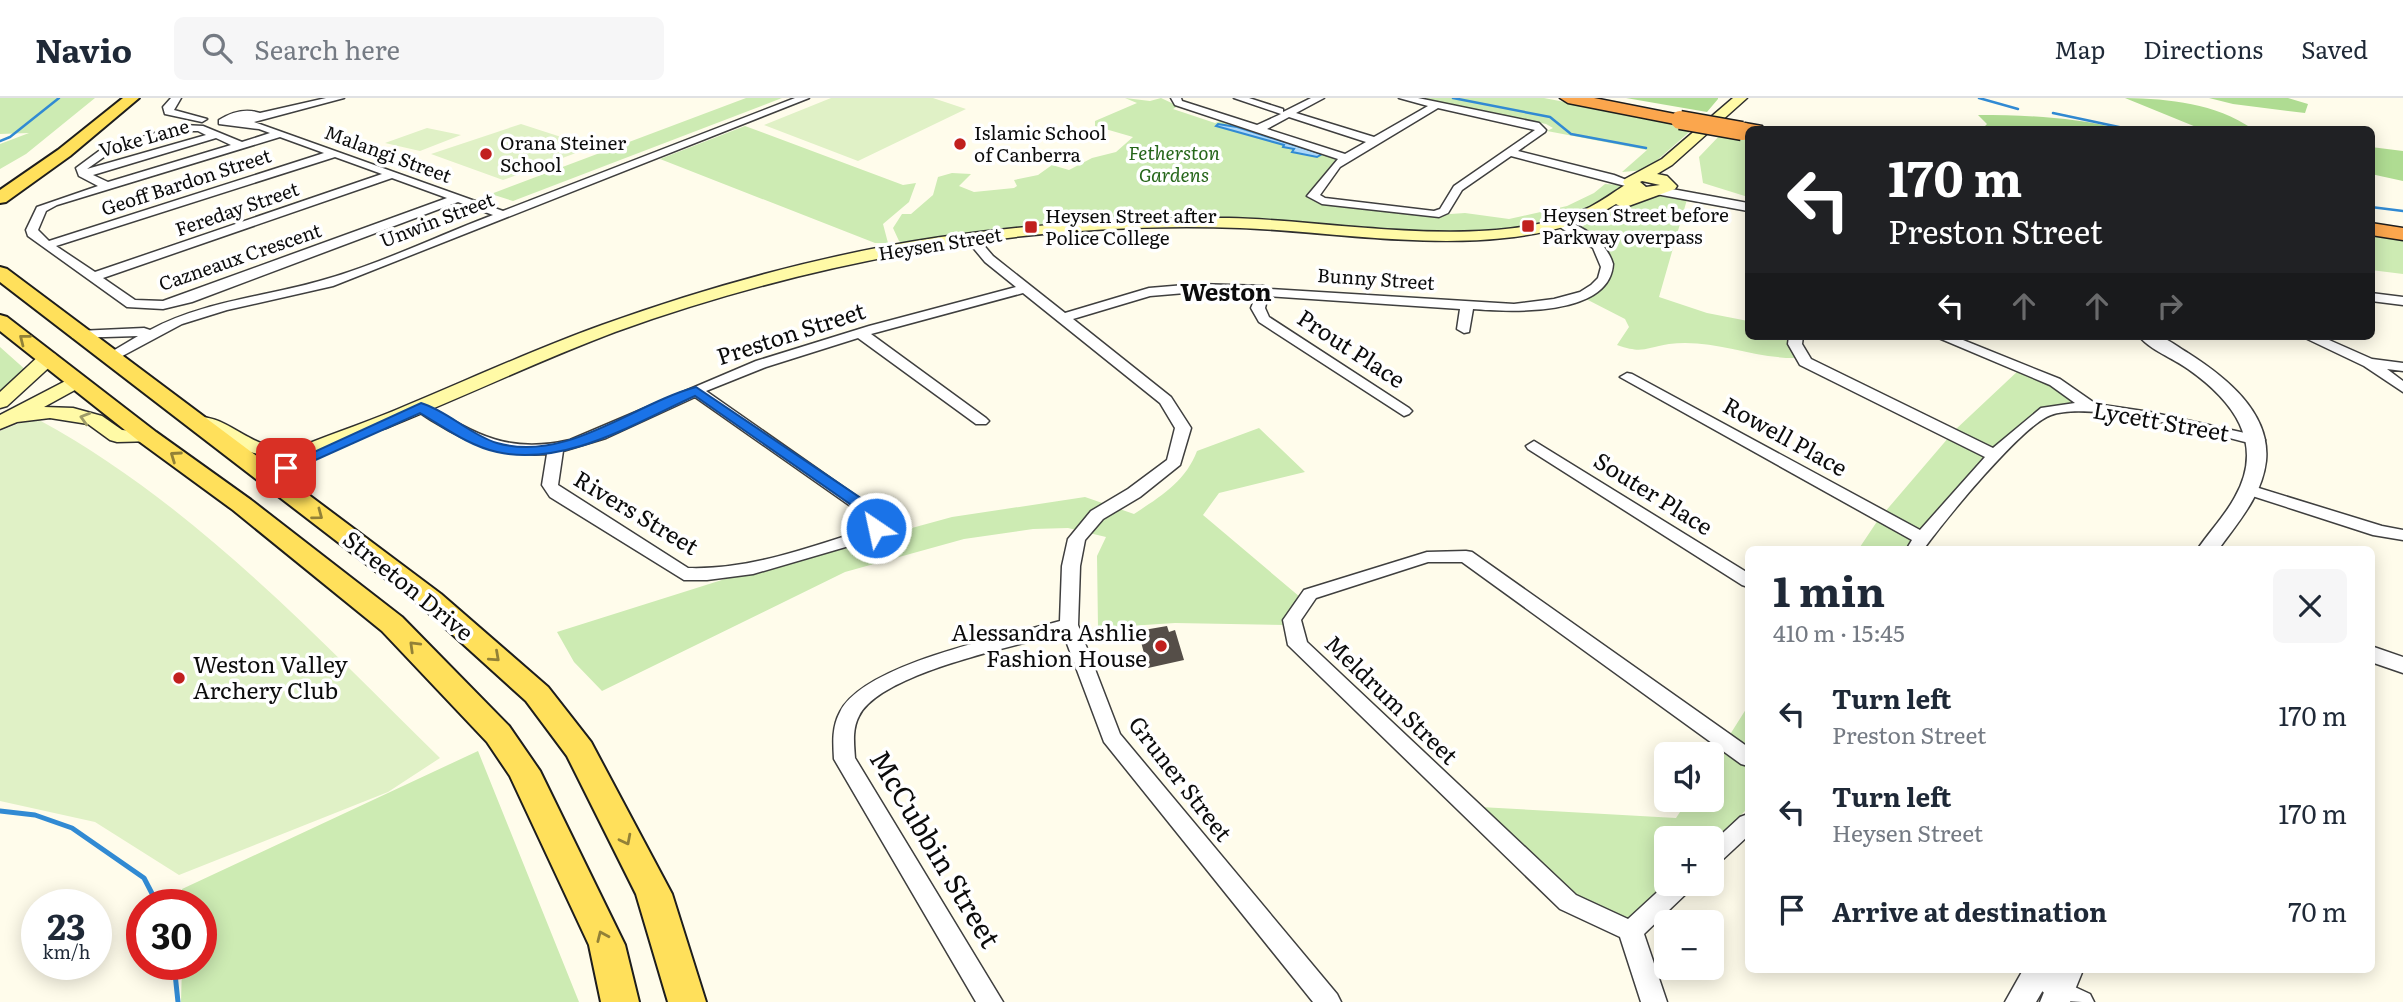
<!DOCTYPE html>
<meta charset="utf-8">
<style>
:root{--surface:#fff;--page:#f6f6f7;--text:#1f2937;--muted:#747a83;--line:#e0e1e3}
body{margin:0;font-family:Literata,serif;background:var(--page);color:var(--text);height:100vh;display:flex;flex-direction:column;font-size:26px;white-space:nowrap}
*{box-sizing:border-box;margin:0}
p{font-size:23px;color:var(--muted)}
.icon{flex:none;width:38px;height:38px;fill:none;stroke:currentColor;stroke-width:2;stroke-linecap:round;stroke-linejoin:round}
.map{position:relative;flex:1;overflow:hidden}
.sheet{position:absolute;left:1745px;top:448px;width:630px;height:427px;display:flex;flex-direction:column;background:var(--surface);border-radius:10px;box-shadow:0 4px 18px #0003}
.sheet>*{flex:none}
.hud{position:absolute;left:1745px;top:28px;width:630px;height:214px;border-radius:10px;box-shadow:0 4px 18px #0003;background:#202124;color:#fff;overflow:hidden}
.buttons{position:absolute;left:1654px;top:644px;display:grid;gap:14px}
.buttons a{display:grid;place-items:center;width:70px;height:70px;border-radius:10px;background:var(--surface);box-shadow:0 4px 18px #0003;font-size:35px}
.speed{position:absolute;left:21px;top:791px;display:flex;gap:14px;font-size:35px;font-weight:700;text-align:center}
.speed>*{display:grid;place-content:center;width:91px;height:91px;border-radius:50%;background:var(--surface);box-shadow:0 4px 18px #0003;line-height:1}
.speed small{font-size:18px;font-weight:400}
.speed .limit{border:10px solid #d22;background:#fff;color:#111}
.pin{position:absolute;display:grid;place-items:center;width:60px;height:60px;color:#fff;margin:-30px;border-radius:14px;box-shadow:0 4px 10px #0006}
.me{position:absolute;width:77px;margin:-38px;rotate:326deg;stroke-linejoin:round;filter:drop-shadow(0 0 5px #0008)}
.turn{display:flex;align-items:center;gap:24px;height:147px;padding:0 28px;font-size:32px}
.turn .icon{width:91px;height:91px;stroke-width:2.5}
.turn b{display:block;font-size:49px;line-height:60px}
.lanes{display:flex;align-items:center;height:66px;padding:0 28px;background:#0003;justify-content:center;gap:35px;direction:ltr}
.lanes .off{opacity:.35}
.round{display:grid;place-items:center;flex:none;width:74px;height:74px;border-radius:10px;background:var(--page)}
.headline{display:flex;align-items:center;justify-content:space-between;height:119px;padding:0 28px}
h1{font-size:42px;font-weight:700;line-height:52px}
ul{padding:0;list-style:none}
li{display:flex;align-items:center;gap:21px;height:98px;padding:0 28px}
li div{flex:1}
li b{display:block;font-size:26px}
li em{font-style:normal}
header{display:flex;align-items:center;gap:42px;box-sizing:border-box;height:98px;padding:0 35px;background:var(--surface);border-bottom:2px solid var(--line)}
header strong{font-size:33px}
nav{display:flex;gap:38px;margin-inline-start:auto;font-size:24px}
.search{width:490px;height:63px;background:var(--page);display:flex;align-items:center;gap:18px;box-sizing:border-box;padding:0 24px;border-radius:10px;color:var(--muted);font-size:26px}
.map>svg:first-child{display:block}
</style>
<header>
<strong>Navio</strong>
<div class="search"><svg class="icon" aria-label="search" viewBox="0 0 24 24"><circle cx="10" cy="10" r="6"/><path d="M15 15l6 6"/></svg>Search here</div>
<nav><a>Map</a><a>Directions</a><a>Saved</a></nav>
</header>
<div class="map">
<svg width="2403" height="904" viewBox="0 0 2403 904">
<rect width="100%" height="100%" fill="#fffceb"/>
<path fill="#cdebb3" d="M 0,0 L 95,0 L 26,56 L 0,71 L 0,46 L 29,35 L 0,36 Z
M 746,0 L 782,0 L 513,103 L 491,96 Z
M 1125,0 L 1150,3 L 1161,0 L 1178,8 L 1173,11 L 1215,25 L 1222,22 L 1336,60 L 1333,67 L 1309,94 L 1312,102 L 1323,105 L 1421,118 L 1465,115 L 1509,121 L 1567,108 L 1594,95 L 1605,86 L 1623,87 L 1623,91 C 1545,155 1370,129 1275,123 C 1231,121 1186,122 1141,122 C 1115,123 1088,127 1062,130 C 1009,135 956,140 903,146 L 899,143 L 893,130 L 902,116 L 911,116 L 933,97 L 938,79 L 952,75 L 971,76 L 959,88 L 974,94 L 1014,90 L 1017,88 L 1014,82 L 1038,77 L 1052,67 L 1069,72 L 1092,60 L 1116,54 L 1133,39 L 1095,28 L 1095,23 L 1137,5 Z
M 1418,0 L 1544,0 L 1695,29 L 1646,72 L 1622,74 L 1647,52 L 1547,33 L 1553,30 L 1546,26 Z
M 745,28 L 903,87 L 916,85 L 909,104 L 883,126 L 888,145 L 875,145 L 660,61 Z
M 1722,35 L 1748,39 L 1748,99 L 1703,85 L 1699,59 Z
M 1640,95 L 1688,98 L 1659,199 L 1707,215 L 1748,223 L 1748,238 L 1791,238 L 1797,260 C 1754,261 1712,240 1669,246 C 1644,250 1643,256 1617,247 L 1629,229 L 1625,221 L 1586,201 C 1629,174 1618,155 1580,131 L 1588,123 L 1627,107 Z
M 2371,132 L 2403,137 L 2403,176 L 2371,172 Z
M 0,249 L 28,274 L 0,298 Z
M 2020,271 L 2053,286 L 2084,307 L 2048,309 L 1989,359 L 1908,451 L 1858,452 L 1878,422 L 1955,332 Z
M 1259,330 L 1305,374 L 1219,395 L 1203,417 L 1300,499 L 1286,527 L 1175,525 L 1098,530 L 1097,458 L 1106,439 L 1068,430 L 1033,431 L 964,441 L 845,474 L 602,593 L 574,564 L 557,534 L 725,481 L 952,419 L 1085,399 L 1134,416 C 1160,399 1186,383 1197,353 Z
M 1748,608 L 1748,710 L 1712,746 L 1712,740 L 1666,740 L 1666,786 L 1671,786 L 1627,828 L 1572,796 L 1480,709 L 1676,720 L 1688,702 L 1712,702 L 1712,665 Z
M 478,653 L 579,904 L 181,904 L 182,866 L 201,866 L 201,807 L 182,807 L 182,791 Z"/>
<path fill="#afdc92" d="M 1626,0 L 1718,0 L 1718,1 L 1707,14 Z
M 2125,0 C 2171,1 2214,5 2253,31 L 2201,31 Z
M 2209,0 L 2288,0 L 2308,6 L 2305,15 L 2233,6 Z
M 1978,17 C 2026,17 2073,19 2120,31 L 1982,31 L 1987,26 Z
M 2371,49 L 2403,53 L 2403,83 L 2371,76 Z"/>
<path fill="#e0f1c6" d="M 831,0 L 933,0 L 966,11 L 858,63 L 764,27 Z
M 521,26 L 592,49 L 503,82 L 431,56 Z
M 427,30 L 461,37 L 420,53 L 385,45 Z
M 39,322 C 191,404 318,540 440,660 L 388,694 L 179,777 L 95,724 L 0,703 L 0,333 L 25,323 Z"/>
<path fill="#add8f9" stroke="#318ad3" stroke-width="2" d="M 1218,26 L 1237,29 L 1322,56 L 1317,59 L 1292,54 L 1294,51 L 1283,49 L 1284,47 L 1216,28 Z"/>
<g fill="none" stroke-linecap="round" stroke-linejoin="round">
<path stroke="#318ad3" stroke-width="2.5" d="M 1453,0 L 1550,19 L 1571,36 L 1646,50
M 1979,0 L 2018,11
M 2053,15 L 2133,32
M 0,43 L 10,39 L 59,0
M 2371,109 L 2403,113"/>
<path stroke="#318ad3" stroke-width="5" d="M 0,713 L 35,717 L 72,730 L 144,780 L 158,807
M 174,866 L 178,904"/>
</g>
<path fill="#554e48" d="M 1167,528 L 1169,534 L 1175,532 L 1184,562 L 1148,570 L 1138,533 Z"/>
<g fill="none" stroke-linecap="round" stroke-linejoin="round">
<defs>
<path id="minor" d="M 171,0 L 181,0 L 174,12 L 207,21 L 202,24 L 165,16 L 163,9 Z
M 326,0 L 344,0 L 254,24 L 503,113 L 795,0 L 809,0 L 333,188 L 227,212 L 182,226 L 113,263 L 108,264 L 101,260 L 138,238 L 73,240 L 71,237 L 78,233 L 144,230 L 150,232 C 204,203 265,199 323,182 C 380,166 437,138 493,117 L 458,104 L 192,204 L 163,211 L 127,209 L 28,138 L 26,132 L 37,109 L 98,88 L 79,78 L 76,70 L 103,50 L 183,27 L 203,28 L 242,44 L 270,35 L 259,31 L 219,26 L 219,22 C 232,14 245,10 260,15 ZM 184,33 L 198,33 L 206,37 L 87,71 L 111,54 ZM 280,39 L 324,55 L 49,143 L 38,132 L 46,113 L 57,107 ZM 216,40 L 231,47 L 108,84 L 93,77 ZM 335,59 L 382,76 L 95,174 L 56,148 ZM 392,80 L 447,100 L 163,203 L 135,202 L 103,180 Z
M 1171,0 L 1181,0 L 1182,3 L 1257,27 L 1281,16 L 1234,0 L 1249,0 L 1283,11 L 1283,14 L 1311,0 L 1324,0 L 1296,15 L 1374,39 L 1428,8 L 1399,0 L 1418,0 L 1539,25 L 1546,32 L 1545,34 L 1518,53 L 1614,77 L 1639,87 L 1633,90 L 1511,58 L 1462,92 L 1448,115 L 1439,119 L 1322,106 L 1307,98 L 1338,61 L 1175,7 ZM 1438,10 L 1535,32 L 1454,88 L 1440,111 L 1434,113 L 1325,100 L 1320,97 L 1340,69 ZM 1289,19 L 1366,44 L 1345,56 L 1267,31 Z
M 1562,121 C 1584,129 1606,143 1613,166 C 1610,219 1510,214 1473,211 L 1469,234 L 1464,235 L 1457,231 L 1460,211 L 1268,198 L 1265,210 L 1269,219 L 1409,310 L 1412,313 L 1409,316 L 1404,318 L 1259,224 L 1251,210 L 1256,198 L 1197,194 L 1150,198 L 1073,221 L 1171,299 L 1191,330 L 1180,367 L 1140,399 L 1103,421 L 1085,442 L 1080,468 L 1078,527 L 1120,636 L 1337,896 L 1341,904 L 1313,904 L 1104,644 L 1063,535 C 1016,548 880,575 859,618 C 852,631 854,646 855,660 L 1003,904 L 976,904 L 834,661 C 833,644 832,629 840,614 C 864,565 1007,538 1060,523 L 1062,468 L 1068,441 L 1091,413 L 1128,391 L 1167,362 L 1175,330 L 1160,305 L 1023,195 L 871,236 L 986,320 L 989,323 L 986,326 L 976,326 L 858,240 L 766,269 L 706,293 L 886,419 L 885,430 L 873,441 L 753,476 L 707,482 L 684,482 L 550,399 L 542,387 L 547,356 C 505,359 471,347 436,325 C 428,320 420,316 413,309 L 421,304 L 426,306 C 477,338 510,356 570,342 L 756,263 L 869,228 L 1016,189 L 985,164 L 965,140 L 971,136 L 975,137 L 993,158 L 1065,215 L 1149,190 L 1197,186 L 1264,188 L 1270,191 L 1514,206 L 1554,201 L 1580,194 L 1591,187 L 1598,180 L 1601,169 L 1593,150 L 1558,128 L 1556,125 ZM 695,299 L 869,421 L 868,428 L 861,433 C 804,451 748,472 688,470 L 558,387 L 563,353 L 606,340 Z
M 2371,195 L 2403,199 L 2403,207 L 2371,203 Z
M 1789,238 L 1803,238 L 1802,246 L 1811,261 L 1993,350 L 2041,310 L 2075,305 L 2050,287 L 1934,238 L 1953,238 L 2060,281 L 2096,306 L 2150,314 L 2263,339 L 2265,342 L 2257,347 C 2213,336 2091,302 2051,317 C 2022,327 1944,423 1923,452 L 1906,452 L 1912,442 L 1620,279 L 1627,275 L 1632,276 L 1920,432 L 1985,359 L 1800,267 L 1788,246 Z
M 2301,238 L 2320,238 L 2372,261 L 2403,265 L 2403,273 L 2387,271 L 2403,283 L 2403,294 L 2364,268 Z
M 1534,343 L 1748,475 L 1748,489 L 1742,487 L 1528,351 L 1526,348 Z
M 2249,387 L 2382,428 L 2403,432 L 2403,442 L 2373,437 L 2243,395 L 2241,392 Z
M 1466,453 L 1472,454 L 1748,649 L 1748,668 L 1741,666 L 1462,464 L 1428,464 L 1316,500 L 1301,522 L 1307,544 L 1576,797 L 1628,821 L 1666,786 L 1692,786 L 1689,793 L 1644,836 L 1667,904 L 1641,904 L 1620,839 L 1560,811 L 1288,547 L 1283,522 L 1304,492 L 1427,454 Z
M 1748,716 L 1748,738 L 1720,764 L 1712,767 L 1712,745 L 1740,719 Z
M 2051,878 L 2090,896 L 2094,904 C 2074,904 2048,904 2039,889 L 2042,881 Z"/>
<path id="tertiary" d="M 1661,89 L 1748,105 L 1748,113 L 1656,96 L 1654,93 Z
M 2139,238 C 2145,238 2154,237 2160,239 C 2170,242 2179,250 2188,255 C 2224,278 2271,314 2266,363 C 2262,398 2238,424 2218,452 L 2197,452 C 2209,434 2225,418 2235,399 C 2266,344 2232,302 2188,271 C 2173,260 2150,252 2139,238 Z
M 2371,548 L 2403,559 L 2403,575 L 2371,564 Z
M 2023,872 L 2083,872 L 2070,904 L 2040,904 L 2049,882 L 2036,904 L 2005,904 Z"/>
<path id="secondary" d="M 1733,0 L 1747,0 L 1672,67 L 1657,76 L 1667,78 L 1677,88 L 1675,91 L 1623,110 L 1616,106 C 1516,168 1352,134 1240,130 C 1160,127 1078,131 998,141 C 867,158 740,189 615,234 C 538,263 463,299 386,330 L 365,336 L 263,382 L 256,380 L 252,376 L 275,360 L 246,353 L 216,335 L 188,328 L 185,324 L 188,320 C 217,313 239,338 264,346 C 277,349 290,347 302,348 C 336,334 371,323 405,308 C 470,281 535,251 602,227 C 711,188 826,156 941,139 C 1036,126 1132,119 1229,120 C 1336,122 1492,156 1590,109 C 1602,103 1614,94 1625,87 L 1623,84 L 1625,81 L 1662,61 ZM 1642,83 L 1660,87 L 1646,89 L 1640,84 Z
M 48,254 L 55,256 L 57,260 L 55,264 L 7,308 L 0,310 L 0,294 L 41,256 Z
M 77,277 L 86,283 L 84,287 L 44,309 L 73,310 L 102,318 L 122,332 L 155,335 L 158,339 L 155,343 L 117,344 L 110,342 L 88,326 L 50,320 L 17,324 L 0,331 L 0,317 Z"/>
<path id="primary" d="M 123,0 L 139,0 L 70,58 L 6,104 L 0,105 L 0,92 L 58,52 Z
M 0,169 L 7,171 L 441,496 L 548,589 L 591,644 L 672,796 L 706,904 L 668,904 L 636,796 L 567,658 L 526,603 L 421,508 L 0,184 Z
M 0,217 L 7,219 L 156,334 L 251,402 L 402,519 L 509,628 L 540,673 L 625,847 L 639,904 L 601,904 L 589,847 L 510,678 L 487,644 L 382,533 L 233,412 L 140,344 L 0,233 Z"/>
<path id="motorway" d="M 1560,0 L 1594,0 L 1680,17 L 1689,22 L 1680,27 L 1568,5 Z
M 1745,25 L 1762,28 L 1764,32 L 1748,32 L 1748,36 L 1739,34 L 1736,30 Z
M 2371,125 L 2403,130 L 2403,142 L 2371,137 Z"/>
</defs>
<use href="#minor" stroke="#3f3f3f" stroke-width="3"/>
<use href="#tertiary" stroke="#3f3f3f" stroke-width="3"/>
<use href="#secondary" stroke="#2e2e2e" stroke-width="3"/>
<use href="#primary" stroke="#1d1d1d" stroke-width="4"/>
<use href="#motorway" stroke="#1d1d1d" stroke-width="3"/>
<use href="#minor" fill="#fff" fill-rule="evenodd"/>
<use href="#tertiary" fill="#fff" fill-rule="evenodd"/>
<use href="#secondary" fill="#fffaa6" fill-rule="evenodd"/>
<use href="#primary" fill="#ffe05b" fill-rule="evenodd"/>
<use href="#motorway" fill="#fba64d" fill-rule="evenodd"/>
<defs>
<path id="motorway-bridge" d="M 1680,22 L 1742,33"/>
</defs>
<use href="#motorway-bridge" stroke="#1d1d1d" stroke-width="21" stroke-linecap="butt"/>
<use href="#motorway-bridge" stroke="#fba64d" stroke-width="18"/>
</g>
<defs><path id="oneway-chevron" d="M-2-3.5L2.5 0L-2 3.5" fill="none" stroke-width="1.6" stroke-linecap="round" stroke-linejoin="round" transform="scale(1.75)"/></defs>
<g stroke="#928137">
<use href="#oneway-chevron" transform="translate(24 241) rotate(-142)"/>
<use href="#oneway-chevron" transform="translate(175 358) rotate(-145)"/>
<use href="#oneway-chevron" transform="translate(318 417) rotate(37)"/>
<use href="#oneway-chevron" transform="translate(414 548) rotate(-136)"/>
<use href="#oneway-chevron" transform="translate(495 559) rotate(42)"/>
<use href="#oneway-chevron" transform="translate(626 742) rotate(63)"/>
<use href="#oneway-chevron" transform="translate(602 838) rotate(-114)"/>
</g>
<use stroke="#9e9b68" href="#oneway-chevron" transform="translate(85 320) rotate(-164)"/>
<path fill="#1a73e8" stroke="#114b97" stroke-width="2" d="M 696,289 L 883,415 L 886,419 L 882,434 L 871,434 L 868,430 L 870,420 L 695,298 C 635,325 565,369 497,354 C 469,348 444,329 420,315 L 291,373 L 286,374 L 279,370 L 421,305 C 448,313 470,337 497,345 C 567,365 633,306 696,289 Z"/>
<g fill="#c1201e" stroke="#fff" stroke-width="2.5">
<circle cx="960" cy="46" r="7"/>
<circle cx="486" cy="56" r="7"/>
<rect x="1521" y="121" width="14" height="14" rx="3.5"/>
<rect x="1024" y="122" width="14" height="14" rx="3.5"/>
<circle cx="1161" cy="548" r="7"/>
<circle cx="179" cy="580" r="7"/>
</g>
<g text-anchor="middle" stroke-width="7" stroke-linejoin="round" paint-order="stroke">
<g font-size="19" fill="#0c0c0c" stroke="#fff" text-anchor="start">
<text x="974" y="42">Islamic School<tspan x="974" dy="22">of Canberra</tspan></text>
<text x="500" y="52">Orana Steiner<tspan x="500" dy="22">School</tspan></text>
<text x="1542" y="124">Heysen Street before<tspan x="1542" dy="22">Parkway overpass</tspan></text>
<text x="1045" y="125">Heysen Street after<tspan x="1045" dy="22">Police College</tspan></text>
</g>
<g font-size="19" fill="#0c0c0c" stroke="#fff">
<text transform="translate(144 40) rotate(-16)" y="7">Voke Lane</text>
<text transform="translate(388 56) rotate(20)" y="7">Malangi Street</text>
<text transform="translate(186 84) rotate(-18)" y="7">Geoff Bardon Street</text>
<text transform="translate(237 111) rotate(-19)" y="7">Fereday Street</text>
<text transform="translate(437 122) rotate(-21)" y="7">Unwin Street</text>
<text transform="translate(940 146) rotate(-9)" y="7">Heysen Street</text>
<text transform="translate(240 159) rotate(-19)" y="7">Cazneaux Crescent</text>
<text transform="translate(1376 181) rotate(4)" y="7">Bunny Street</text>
</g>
<g font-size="19" font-style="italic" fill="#26661a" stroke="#fff">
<text x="1174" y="62">Fetherston<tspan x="1174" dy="22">Gardens</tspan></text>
</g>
<g font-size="23" fill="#0c0c0c" stroke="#fff">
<text transform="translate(791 236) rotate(-18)" y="8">Preston Street</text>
<text transform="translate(1351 251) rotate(33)" y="8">Prout Place</text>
<text transform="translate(2161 324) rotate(10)" y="8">Lycett Street</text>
<text transform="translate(1785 339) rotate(29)" y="8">Rowell Place</text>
<text transform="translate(1653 396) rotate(32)" y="8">Souter Place</text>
<text transform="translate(636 415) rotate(31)" y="8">Rivers Street</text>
<text transform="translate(408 488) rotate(39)" y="8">Streeton Drive</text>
<text transform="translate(1391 602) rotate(44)" y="8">Meldrum Street</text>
<text transform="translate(1180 681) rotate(52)" y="8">Gruner Street</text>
</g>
<g font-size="23" fill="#0c0c0c" stroke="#fff" text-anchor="end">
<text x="1147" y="543">Alessandra Ashlie<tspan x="1147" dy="26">Fashion House</tspan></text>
<text x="193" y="575" text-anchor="start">Weston Valley<tspan x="193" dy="26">Archery Club</tspan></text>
</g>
<g font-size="24" font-weight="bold" fill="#0c0c0c" stroke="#fff">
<text x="1226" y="203">Weston</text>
</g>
<g font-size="28" fill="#0c0c0c" stroke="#fff">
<text transform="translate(935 751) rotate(59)" y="10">McCubbin Street</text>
</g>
</g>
</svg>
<div class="buttons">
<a><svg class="icon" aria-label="sound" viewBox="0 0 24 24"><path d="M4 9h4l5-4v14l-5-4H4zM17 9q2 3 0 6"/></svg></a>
<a>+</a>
<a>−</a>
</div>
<div class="speed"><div>23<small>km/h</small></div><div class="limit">30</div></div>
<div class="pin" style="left:286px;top:370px;background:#d93025"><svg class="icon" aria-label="arrive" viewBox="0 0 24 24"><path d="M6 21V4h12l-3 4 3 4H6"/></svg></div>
<svg class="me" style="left:876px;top:430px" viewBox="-20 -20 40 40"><circle r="17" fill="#1a73e8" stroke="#fff" stroke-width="3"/><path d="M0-11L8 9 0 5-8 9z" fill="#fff"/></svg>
<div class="hud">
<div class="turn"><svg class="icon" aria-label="left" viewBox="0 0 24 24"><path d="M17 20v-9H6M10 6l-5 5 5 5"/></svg><div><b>170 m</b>Preston Street</div></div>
<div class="lanes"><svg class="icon" aria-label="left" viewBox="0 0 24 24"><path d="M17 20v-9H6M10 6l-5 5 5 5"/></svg><svg class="icon off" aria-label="ahead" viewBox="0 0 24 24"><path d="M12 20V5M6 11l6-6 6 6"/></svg><svg class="icon off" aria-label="ahead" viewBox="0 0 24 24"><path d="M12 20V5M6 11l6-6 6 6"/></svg><svg class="icon off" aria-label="right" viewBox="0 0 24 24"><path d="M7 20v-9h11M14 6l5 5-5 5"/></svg></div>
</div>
<section class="sheet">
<div class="headline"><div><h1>1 min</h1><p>410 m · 15:45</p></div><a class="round"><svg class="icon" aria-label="close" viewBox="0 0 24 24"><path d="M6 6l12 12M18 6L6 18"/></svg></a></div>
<ul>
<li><svg class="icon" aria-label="left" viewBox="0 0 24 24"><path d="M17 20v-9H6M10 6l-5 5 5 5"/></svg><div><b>Turn left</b><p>Preston Street</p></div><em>170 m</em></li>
<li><svg class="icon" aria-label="left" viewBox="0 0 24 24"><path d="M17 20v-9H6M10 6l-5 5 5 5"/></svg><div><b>Turn left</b><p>Heysen Street</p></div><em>170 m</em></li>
<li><svg class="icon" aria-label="arrive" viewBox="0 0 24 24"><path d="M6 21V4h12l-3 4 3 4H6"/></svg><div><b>Arrive at destination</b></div><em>70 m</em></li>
</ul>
</section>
</div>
